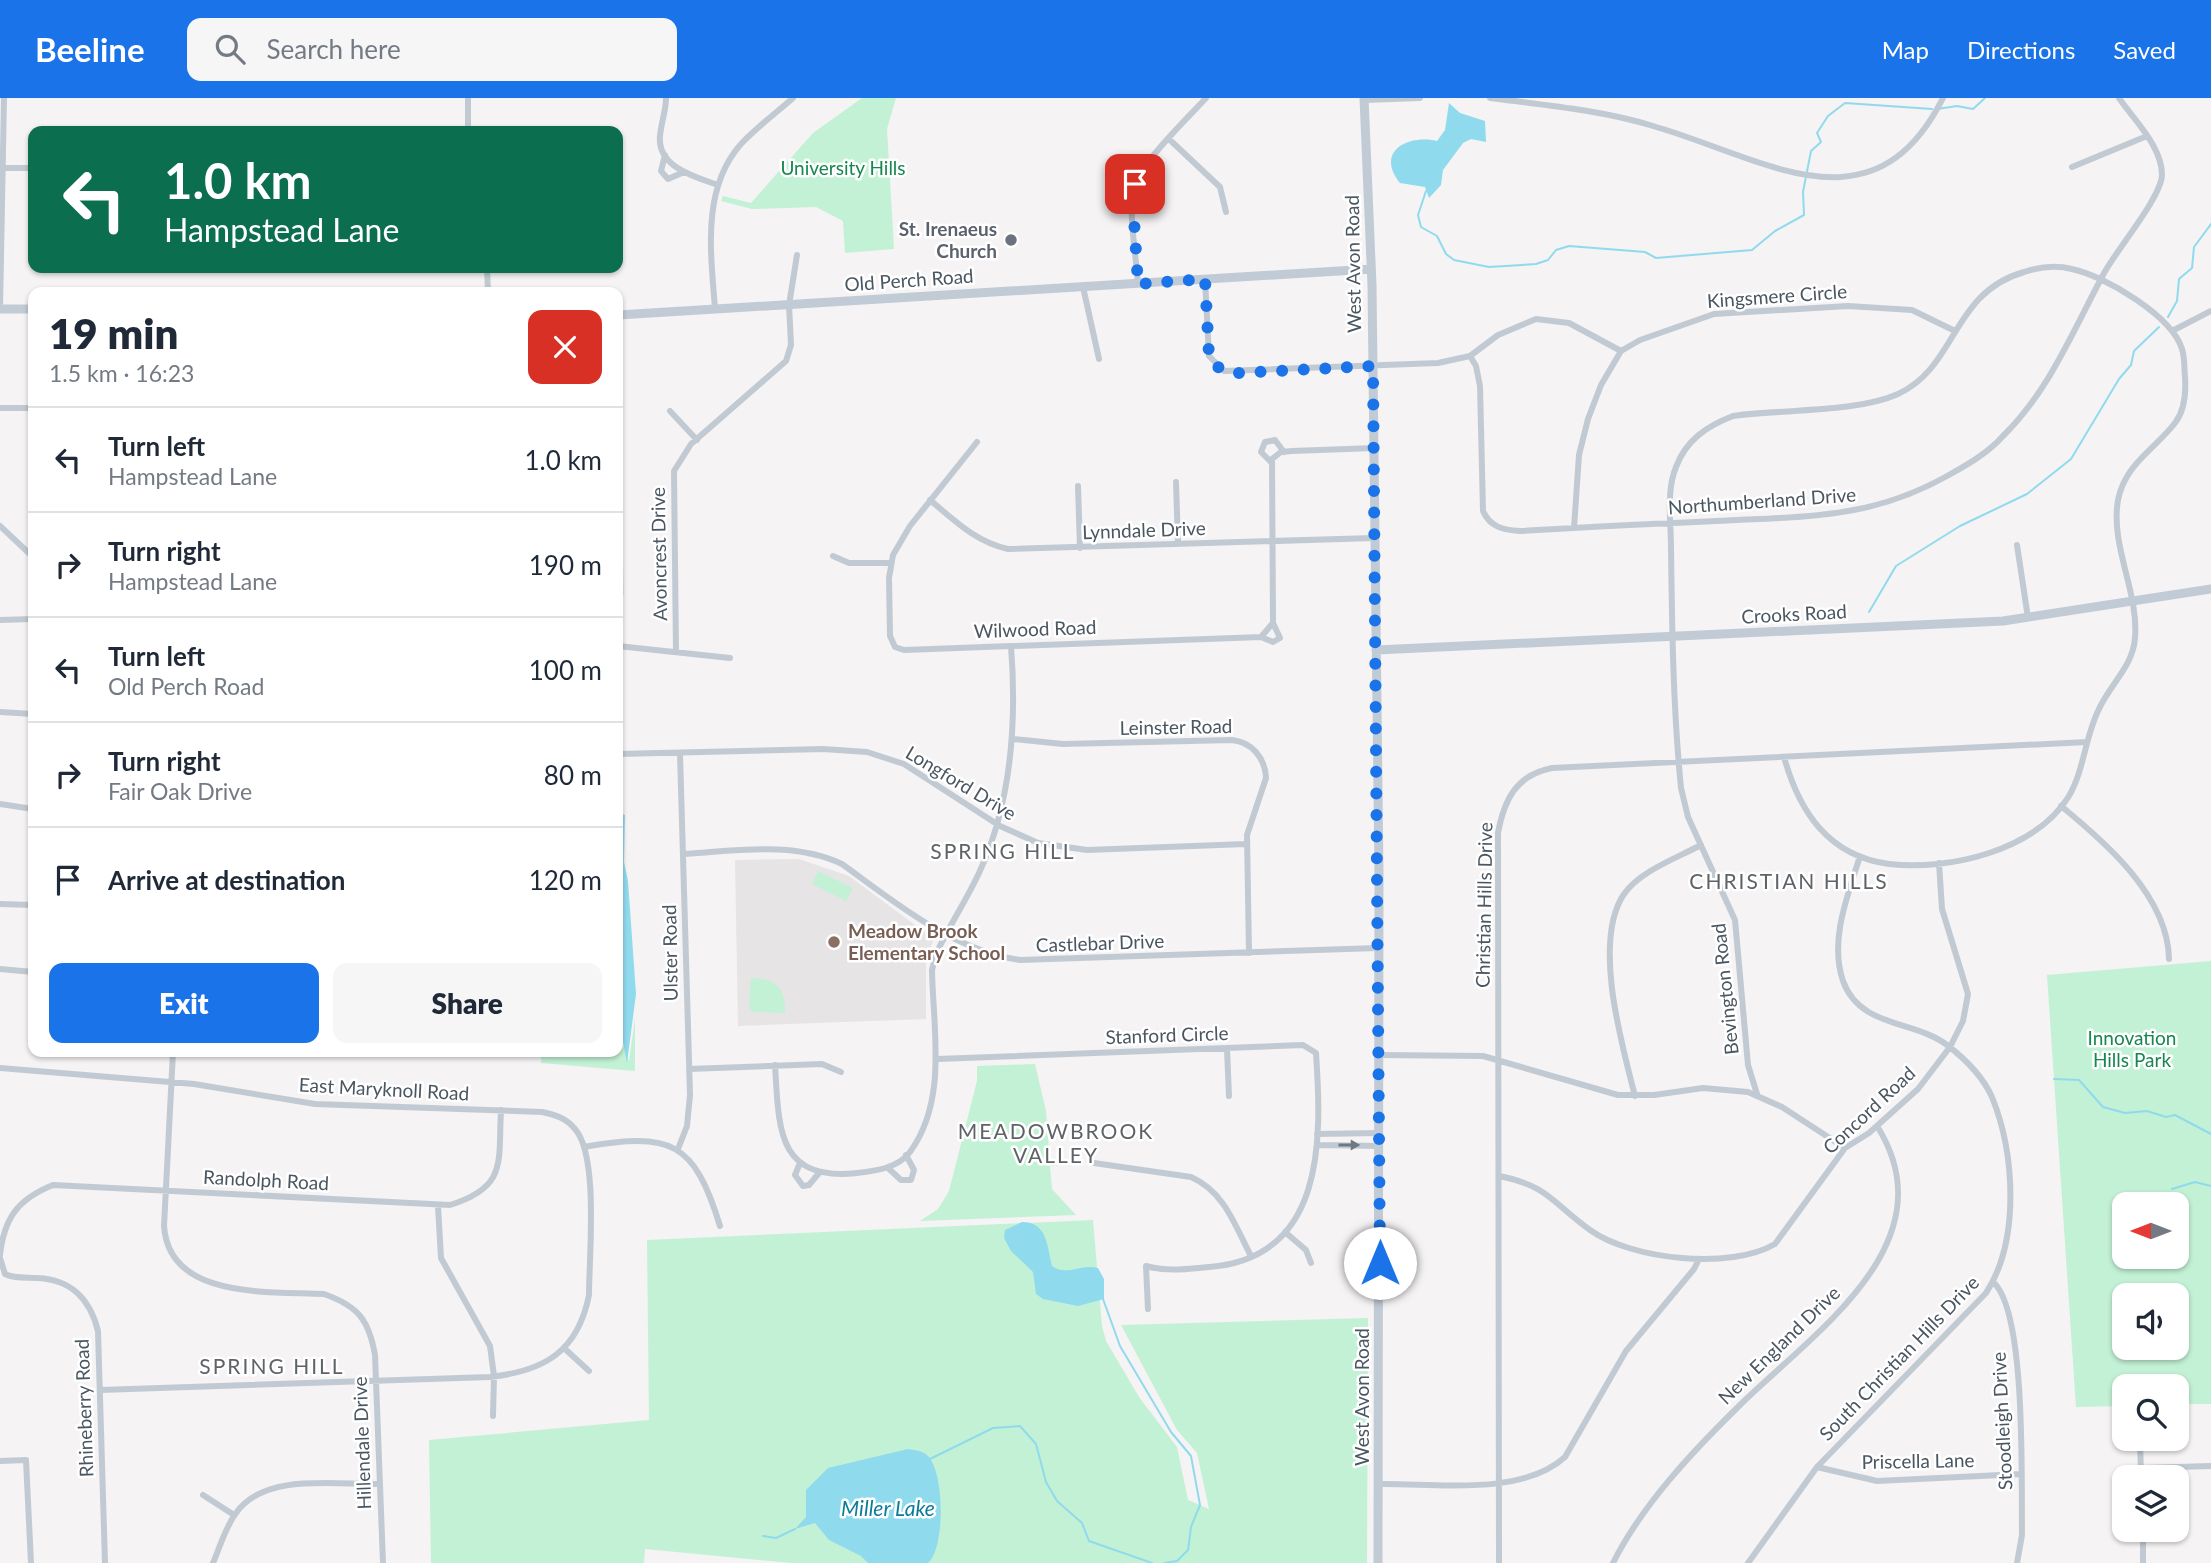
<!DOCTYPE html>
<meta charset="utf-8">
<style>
:root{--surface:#fff;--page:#f6f6f7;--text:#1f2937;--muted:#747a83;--line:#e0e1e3;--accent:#1a73e8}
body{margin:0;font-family:Lato,sans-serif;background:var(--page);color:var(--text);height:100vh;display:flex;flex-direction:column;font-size:26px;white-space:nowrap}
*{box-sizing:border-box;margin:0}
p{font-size:23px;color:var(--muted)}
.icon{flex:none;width:38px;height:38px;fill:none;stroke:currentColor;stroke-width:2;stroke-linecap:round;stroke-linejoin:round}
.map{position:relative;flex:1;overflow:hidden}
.sheet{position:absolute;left:28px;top:189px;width:595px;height:770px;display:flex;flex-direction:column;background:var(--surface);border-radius:14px;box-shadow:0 2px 5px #0004}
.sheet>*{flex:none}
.top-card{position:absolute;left:28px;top:28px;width:595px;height:147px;border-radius:14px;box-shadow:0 2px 5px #0004;background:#0b6e4f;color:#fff;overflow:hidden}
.needle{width:46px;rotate:270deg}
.fabs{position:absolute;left:2112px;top:1094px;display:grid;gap:14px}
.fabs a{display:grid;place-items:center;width:77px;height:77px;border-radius:14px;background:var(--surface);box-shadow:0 2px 5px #0004;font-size:35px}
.pin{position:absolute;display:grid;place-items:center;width:60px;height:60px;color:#fff;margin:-30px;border-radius:14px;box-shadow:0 4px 10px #0006}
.me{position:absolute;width:77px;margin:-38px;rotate:0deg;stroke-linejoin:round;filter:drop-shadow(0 0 5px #0008)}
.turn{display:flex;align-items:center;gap:24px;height:147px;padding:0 21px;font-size:32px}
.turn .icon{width:91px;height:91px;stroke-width:2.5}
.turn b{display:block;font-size:49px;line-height:60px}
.round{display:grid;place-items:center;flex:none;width:74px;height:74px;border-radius:14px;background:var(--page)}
.head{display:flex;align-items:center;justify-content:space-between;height:119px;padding:0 21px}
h1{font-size:42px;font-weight:800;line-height:52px}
.button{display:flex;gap:14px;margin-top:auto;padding:14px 21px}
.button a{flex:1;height:80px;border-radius:14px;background:var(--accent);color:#fff;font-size:28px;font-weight:800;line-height:80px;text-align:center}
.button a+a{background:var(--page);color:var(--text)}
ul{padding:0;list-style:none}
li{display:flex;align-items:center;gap:21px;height:105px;padding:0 21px;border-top:2px solid var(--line)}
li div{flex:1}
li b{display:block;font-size:26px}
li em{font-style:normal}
header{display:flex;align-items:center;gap:42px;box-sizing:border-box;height:98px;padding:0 35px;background:var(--accent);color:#fff}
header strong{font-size:33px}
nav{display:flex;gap:38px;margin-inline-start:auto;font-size:24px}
.search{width:490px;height:63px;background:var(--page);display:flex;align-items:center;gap:18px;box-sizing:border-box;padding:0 24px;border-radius:14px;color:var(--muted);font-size:26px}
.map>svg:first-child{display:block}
</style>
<header>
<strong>Beeline</strong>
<div class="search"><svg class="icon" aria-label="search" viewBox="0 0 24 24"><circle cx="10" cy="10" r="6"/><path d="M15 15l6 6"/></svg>Search here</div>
<nav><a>Map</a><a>Directions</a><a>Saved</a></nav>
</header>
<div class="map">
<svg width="2211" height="1465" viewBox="0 0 2211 1465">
<rect width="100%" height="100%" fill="#f5f3f3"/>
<path fill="#e6e4e5" d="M 618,312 L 624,497 L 618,497 Z
M 799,761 L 849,778 L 934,841 L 926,862 L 926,921 L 738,928 L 735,762 Z"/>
<path fill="#c3f1d5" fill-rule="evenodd" d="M 862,0 L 896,0 L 887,31 L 894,151 L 845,155 L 843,123 L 816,109 L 752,111 L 721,103 L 723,98 L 751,105 L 813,35 Z
M 818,773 L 853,790 L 846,803 L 812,786 Z
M 2211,863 L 2211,1306 L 2177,1306 L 2177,1288 L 2124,1288 L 2124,1308 L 2076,1309 L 2047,877 ZM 2124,1106 L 2177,1106 L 2177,1158 L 2124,1158 ZM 2124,1197 L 2177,1197 L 2177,1250 L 2124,1250 Z
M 751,880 C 775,880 786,890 785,915 L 753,914 L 749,910 Z
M 618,919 L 621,943 L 629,963 L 635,921 L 635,973 L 541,965 L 541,954 L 618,954 Z
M 1035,966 L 1046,1013 L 1050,1066 L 1077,1064 L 1077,1067 L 1050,1068 L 1052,1091 L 1076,1117 L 920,1123 L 938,1111 L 949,1093 L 977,983 L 977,968 Z
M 1093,1122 L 1102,1228 L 1106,1243 L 1139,1299 L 1177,1349 L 1188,1402 L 1209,1411 L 1197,1355 L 1177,1332 L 1121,1227 L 1368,1220 L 1367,1465 L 791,1465 L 645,1451 L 644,1465 L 431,1465 L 429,1342 L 649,1322 L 647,1142 Z"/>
<path fill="#90daee" d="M 1449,5 L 1460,15 L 1485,23 L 1486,44 L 1471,41 L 1463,45 L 1443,72 L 1441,87 L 1429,100 L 1425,89 L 1400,85 C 1375,54 1407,36 1437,43 L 1445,32 Z
M 621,715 L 625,717 L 624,764 L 628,783 L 636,896 L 627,965 L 618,919 L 618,722 Z
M 1022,1124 C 1047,1124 1047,1147 1052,1168 C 1067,1179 1081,1165 1098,1170 L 1104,1181 L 1104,1201 L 1078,1208 L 1043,1201 L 1036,1196 L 1033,1174 L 1011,1153 L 1004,1140 L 1005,1132 Z
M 908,1351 C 915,1352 923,1353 928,1358 C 945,1376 945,1451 928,1465 L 868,1465 L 861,1458 L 829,1442 L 815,1425 L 795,1431 L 806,1419 L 806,1392 L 828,1370 Z"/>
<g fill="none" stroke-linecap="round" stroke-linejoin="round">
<path stroke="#90daee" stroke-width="2" d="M 1937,11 L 1957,8 L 1973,11 L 1985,0
M 1426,93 L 1418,117 L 1421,129 L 1437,138 L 1446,156 L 1454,162 L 1489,169 L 1536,166 L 1548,162 L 1556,152 L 1569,148 L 1645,154 L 1656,160 L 1752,152 L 1775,133 L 1804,117 L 1803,94 L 1811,53 L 1821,44 L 1817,35 L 1828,18 L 1845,5 L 1932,11
M 2168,219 L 2177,203 L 2179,181 L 2192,170 L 2194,149 L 2211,126
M 1869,514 L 1896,468 L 1960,428 L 2027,396 L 2071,361 L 2119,281 L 2131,267 L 2134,253 L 2159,229
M 2054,981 L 2079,982 L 2103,1009 L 2125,1015 L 2147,1013 L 2166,1019 L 2175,1017 L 2211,1036
M 2172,1091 L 2195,1084 L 2211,1088
M 1103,1201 L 1120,1248 L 1171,1334 L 1191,1358 L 1200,1407 L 1191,1429 L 1188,1452 L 1177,1463 L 1164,1465
M 930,1361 L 993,1330 L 1020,1328 L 1036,1346 L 1046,1384 L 1057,1403 L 1082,1425 L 1089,1443 L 1152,1465
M 763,1438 L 776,1440 L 795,1431"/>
<path stroke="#c1cad2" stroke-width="6" d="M 666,0 C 666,13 661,25 660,38 C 657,69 695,79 718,87
M 1490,0 C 1545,7 1600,12 1653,28 C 1762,59 1873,139 1943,0
M 1365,2 L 1420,0
M 468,33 L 468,0
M 1170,42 L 1220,89 L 1226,114
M 665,57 L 661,73 L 668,81 L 684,74
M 2072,69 L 2147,38
M 0,70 L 33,70
M 487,170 L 488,194
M 1205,181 L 1209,258 L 1224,273 L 1438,265 L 1470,258 L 1498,237 L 1536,221 L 1569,225 L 1621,253
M 1138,186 C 1136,156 1129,122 1133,93 C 1137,68 1187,21 1206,0
M 1083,189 L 1099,261
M 0,211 L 4,0
M 715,211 C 711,156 701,91 741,46 C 757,29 776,15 793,0
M 2172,233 L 2211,213
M 1470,258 L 1476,268 L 1480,288 L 1483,413 C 1490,429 1503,432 1520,433 C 1586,429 1651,426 1716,423 C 1803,418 1869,422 1947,378 C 1967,367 1988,355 2003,338 C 2049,293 2073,233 2103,177 C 2116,152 2161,100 2162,77 C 2162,67 2158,56 2153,47 C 2144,30 2130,16 2119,0
M 0,310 L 33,310
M 670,313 L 697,342
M 977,344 L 910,428 L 893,457 L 889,480 L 890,538 L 895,549 L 904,552 L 1261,539 L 1273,525 L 1272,361 L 1281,354 L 1292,353 L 1374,350
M 1272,365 L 1261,354 L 1265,344 L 1275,342 L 1284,354
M 1176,384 L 1178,446
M 1078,388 L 1080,450
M 930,402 C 955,423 976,444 1008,451 L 1374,440
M 0,428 L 33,459
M 1574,430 L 1579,357 L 1588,321 L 1601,287 L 1621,253 L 1640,242 L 1714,216 L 1848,208 L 1912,212 L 1955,233
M 2017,447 L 2028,520
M 833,458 L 849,465 L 891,465
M 0,522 L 33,521
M 1261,539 L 1273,544 L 1280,540 L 1273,525
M 618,548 L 730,560
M 676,554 L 674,373 L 691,346 L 786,263 L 791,247 L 789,207 L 797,157
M 0,614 L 33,616
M 1013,641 L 1063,646 L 1232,642 C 1252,644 1265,660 1266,680 L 1247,737 L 1249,855
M 618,656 L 823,651 L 867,654 L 904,666 L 1000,728 L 1038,745 L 1087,752 L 1246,746
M 0,706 L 33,711
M 2061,708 C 2105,744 2168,798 2169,861
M 683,756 C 736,753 793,743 842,766 C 896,805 952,852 1020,862 L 1378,850
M 0,806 L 33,807
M 0,871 L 33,874
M 1227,951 L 1229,998
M 173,954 L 164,1128 C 169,1202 270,1193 324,1196 C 358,1208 369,1222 375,1257 L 383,1465
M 1379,957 L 1483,958 L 1618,997 L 1654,997 L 1703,990 L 1748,994 L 1782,1009 L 1845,1050
M 937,961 L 1303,947 L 1316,955 C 1322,1043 1325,1160 1209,1169 C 1187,1171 1167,1174 1146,1168 L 1148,1211
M 775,967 C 779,1029 776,1084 857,1075 C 876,1073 898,1070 910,1054 C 948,1002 933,931 932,872 L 936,856 C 949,828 966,803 979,775 C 1012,704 1017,625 1011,548
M 0,970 L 194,986 L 315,1006 L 542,1014 C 556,1017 566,1020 575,1031 C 599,1058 589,1159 589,1197 C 578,1253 545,1273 490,1279 L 100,1292
M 689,971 L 822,966 L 841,974
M 1757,996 L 1748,967 L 1735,822 L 1688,719 L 1681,690 C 1673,610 1672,529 1671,449 C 1671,424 1666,393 1676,369 C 1686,342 1707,328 1733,318 C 1781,311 1856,315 1898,296 C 1958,268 1951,195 2024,174 C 2039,169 2057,167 2072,171 C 2105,178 2172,218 2182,251 C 2185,260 2184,270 2185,279 C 2186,294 2185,312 2175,325 C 2154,352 2125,366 2118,402 C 2110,448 2139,494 2135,540 C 2133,569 2109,587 2098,613 C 2085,640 2084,672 2069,698 C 2035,753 1948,773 1889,766 C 1828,758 1799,713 1784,659
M 1635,998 C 1622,947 1592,843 1624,796 C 1640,773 1677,760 1701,747
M 1317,1036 L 1380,1035
M 1317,1047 L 1380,1048
M 584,1049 C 671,1034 694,1043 720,1128
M 678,1051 L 687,1028 L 690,997 L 680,656
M 800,1065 L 795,1077 L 803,1088 L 809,1087 L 819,1075
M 1094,1065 L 1191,1079 C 1225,1094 1235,1128 1251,1158
M 888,1070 L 901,1082 L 911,1082 L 914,1072 L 906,1057
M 1499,1078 C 1549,1088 1552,1105 1590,1132 C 1632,1162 1731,1172 1775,1146 L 1845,1050 L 1869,1035 L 1918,991 L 1950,949 L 1963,923 L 1968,896 L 1942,811 L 1939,765
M 438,1108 L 441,1160 L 490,1248 L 494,1278 L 493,1318
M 1285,1134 L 1306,1152 L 1311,1165
M 0,1157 C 4,1120 18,1101 53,1087 L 450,1107 C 508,1089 498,1064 501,1012
M 0,1160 L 5,1176 C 15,1181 27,1179 38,1180 C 72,1182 90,1201 98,1233 L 105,1465
M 1993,1184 C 2027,1213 2021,1389 2022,1437 L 2017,1465
M 564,1250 L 589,1273
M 2140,1340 L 2141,1379
M 0,1363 L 26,1362 L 31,1465
M 1817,1369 L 1877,1383 L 2021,1376
M 2141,1370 L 2211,1368
M 1379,1386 C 1435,1385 1521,1399 1565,1359 L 1626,1253 L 1694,1171 L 1699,1161
M 203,1397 L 234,1417
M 2143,1432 L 2143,1465
M 213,1465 C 220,1449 225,1430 236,1415 C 265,1374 336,1387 380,1386
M 1499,1465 L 1498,735 C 1504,702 1516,677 1552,670 L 2087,644
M 1613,1465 C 1642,1407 1693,1353 1739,1308 C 1813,1235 1951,1145 1877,1028
M 1748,1465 L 1817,1369 L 1986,1195 C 2020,1143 2015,1056 1992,999 C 1983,979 1964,960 1947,947 C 1914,922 1860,930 1843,883 C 1829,842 1848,797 1860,758"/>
<path stroke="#c1cbd6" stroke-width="9" d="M 1364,0 L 1372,187 L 1379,778 L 1378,1465
M 0,211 L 33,211
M 618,217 L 1371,171
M 1376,552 L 2003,523 L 2211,491"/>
</g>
<defs><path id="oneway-solid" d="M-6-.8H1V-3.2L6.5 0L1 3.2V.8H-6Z" transform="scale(1.75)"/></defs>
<use fill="#6e7983" href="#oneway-solid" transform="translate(1349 1047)"/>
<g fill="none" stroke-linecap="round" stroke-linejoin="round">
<path stroke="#1a73e8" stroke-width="12" stroke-dasharray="0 21.6" d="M 1135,86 L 1133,105 L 1138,186 L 1205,181 L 1209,258 C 1216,271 1224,273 1239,275 L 1373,268 L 1380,1165"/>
</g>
<circle fill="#6b7280" stroke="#fff" stroke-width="2.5" cx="1011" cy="142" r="7"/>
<circle fill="#8d6e63" stroke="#fff" stroke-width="2.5" cx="834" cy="844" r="7"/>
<g text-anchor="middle" stroke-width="5" stroke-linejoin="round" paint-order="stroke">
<g font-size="19" fill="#17864f" stroke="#fff">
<text x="843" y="77">University Hills</text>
<text x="2132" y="947">Innovation<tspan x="2132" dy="22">Hills Park</tspan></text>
</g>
<g font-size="19" font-weight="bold" fill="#5b616d" stroke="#fff" text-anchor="end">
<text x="997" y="138">St. Irenaeus<tspan x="997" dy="22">Church</tspan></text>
</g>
<g font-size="19" fill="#4a5661" stroke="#fff">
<text transform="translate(1353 166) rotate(-91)" y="7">West Avon Road</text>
<text transform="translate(909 182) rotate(-4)" y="7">Old Perch Road</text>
<text transform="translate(1777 198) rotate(-4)" y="7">Kingsmere Circle</text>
<text transform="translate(1762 403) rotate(-4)" y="7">Northumberland Drive</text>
<text transform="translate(1144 432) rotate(-2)" y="7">Lynndale Drive</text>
<text transform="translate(659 456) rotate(-91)" y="7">Avoncrest Drive</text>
<text transform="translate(1794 516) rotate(-3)" y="7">Crooks Road</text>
<text transform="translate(1035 531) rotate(-2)" y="7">Wilwood Road</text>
<text transform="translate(1176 629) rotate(-1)" y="7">Leinster Road</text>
<text transform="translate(961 685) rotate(31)" y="7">Longford Drive</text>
<text transform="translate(1484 807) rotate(-89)" y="7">Christian Hills Drive</text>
<text transform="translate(1100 845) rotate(-2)" y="7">Castlebar Drive</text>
<text transform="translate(670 855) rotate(-91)" y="7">Ulster Road</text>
<text transform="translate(1725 891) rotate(-96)" y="7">Bevington Road</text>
<text transform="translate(1167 937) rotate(-2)" y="7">Stanford Circle</text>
<text transform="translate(384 991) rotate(3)" y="7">East Maryknoll Road</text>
<text transform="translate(1869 1012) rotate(-43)" y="7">Concord Road</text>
<text transform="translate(266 1082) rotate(3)" y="7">Randolph Road</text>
<text transform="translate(1779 1247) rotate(-44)" y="7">New England Drive</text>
<text transform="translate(1899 1260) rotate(-46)" y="7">South Christian Hills Drive</text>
<text transform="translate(1362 1299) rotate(-90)" y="7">West Avon Road</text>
<text transform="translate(84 1310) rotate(-92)" y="7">Rhineberry Road</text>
<text transform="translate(2002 1323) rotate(-93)" y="7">Stoodleigh Drive</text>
<text transform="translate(362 1345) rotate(-92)" y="7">Hillendale Drive</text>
<text transform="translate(1918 1363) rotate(-1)" y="7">Priscella Lane</text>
</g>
<g font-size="19" font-weight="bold" fill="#785e54" stroke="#fff" text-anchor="start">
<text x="848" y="840">Meadow Brook<tspan x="848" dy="22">Elementary School</tspan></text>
</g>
<g font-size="21" letter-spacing="2" fill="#5f6368" stroke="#fff">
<text x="1003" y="761">SPRING HILL</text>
<text x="1789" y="791">CHRISTIAN HILLS</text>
<text x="1056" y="1041">MEADOWBROOK<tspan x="1056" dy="24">VALLEY</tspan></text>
<text x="272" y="1276">SPRING HILL</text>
</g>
<g font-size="21" font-style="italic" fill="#0c7c9b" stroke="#fff">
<text x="888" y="1418">Miller Lake</text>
</g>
</g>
</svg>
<div class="fabs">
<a><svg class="needle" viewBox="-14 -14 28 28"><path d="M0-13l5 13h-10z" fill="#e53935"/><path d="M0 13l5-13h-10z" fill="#747a83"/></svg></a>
<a><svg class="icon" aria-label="sound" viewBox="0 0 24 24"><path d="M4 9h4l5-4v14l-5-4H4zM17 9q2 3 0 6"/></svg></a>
<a><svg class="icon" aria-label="search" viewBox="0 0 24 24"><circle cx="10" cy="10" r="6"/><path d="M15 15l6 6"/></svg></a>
<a><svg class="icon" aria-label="layers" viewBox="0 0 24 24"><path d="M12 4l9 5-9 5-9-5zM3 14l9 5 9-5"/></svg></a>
</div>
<div class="pin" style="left:1135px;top:86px;background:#d93025"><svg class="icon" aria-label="arrive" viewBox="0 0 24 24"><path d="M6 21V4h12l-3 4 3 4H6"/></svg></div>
<svg class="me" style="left:1380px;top:1165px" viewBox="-20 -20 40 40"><circle r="19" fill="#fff"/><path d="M0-13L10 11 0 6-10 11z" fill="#1a73e8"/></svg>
<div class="top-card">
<div class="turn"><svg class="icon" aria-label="left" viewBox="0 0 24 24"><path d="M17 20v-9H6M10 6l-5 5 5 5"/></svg><div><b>1.0 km</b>Hampstead Lane</div></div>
</div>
<section class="sheet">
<div class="head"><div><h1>19 min</h1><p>1.5 km · 16:23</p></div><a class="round" style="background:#d93025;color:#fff"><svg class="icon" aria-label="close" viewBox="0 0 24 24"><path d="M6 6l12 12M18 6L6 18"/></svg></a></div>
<ul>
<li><svg class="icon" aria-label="left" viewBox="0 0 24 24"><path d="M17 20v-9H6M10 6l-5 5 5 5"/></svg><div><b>Turn left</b><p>Hampstead Lane</p></div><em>1.0 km</em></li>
<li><svg class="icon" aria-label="right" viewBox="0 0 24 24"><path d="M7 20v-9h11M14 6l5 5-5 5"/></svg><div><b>Turn right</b><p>Hampstead Lane</p></div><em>190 m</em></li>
<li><svg class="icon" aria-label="left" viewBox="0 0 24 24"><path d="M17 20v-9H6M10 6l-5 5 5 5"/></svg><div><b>Turn left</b><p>Old Perch Road</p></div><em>100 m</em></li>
<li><svg class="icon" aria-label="right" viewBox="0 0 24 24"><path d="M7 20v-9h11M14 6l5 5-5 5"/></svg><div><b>Turn right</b><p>Fair Oak Drive</p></div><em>80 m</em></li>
<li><svg class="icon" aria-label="arrive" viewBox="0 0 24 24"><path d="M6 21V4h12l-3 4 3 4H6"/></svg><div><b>Arrive at destination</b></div><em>120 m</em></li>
</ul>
<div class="button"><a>Exit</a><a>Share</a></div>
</section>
</div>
